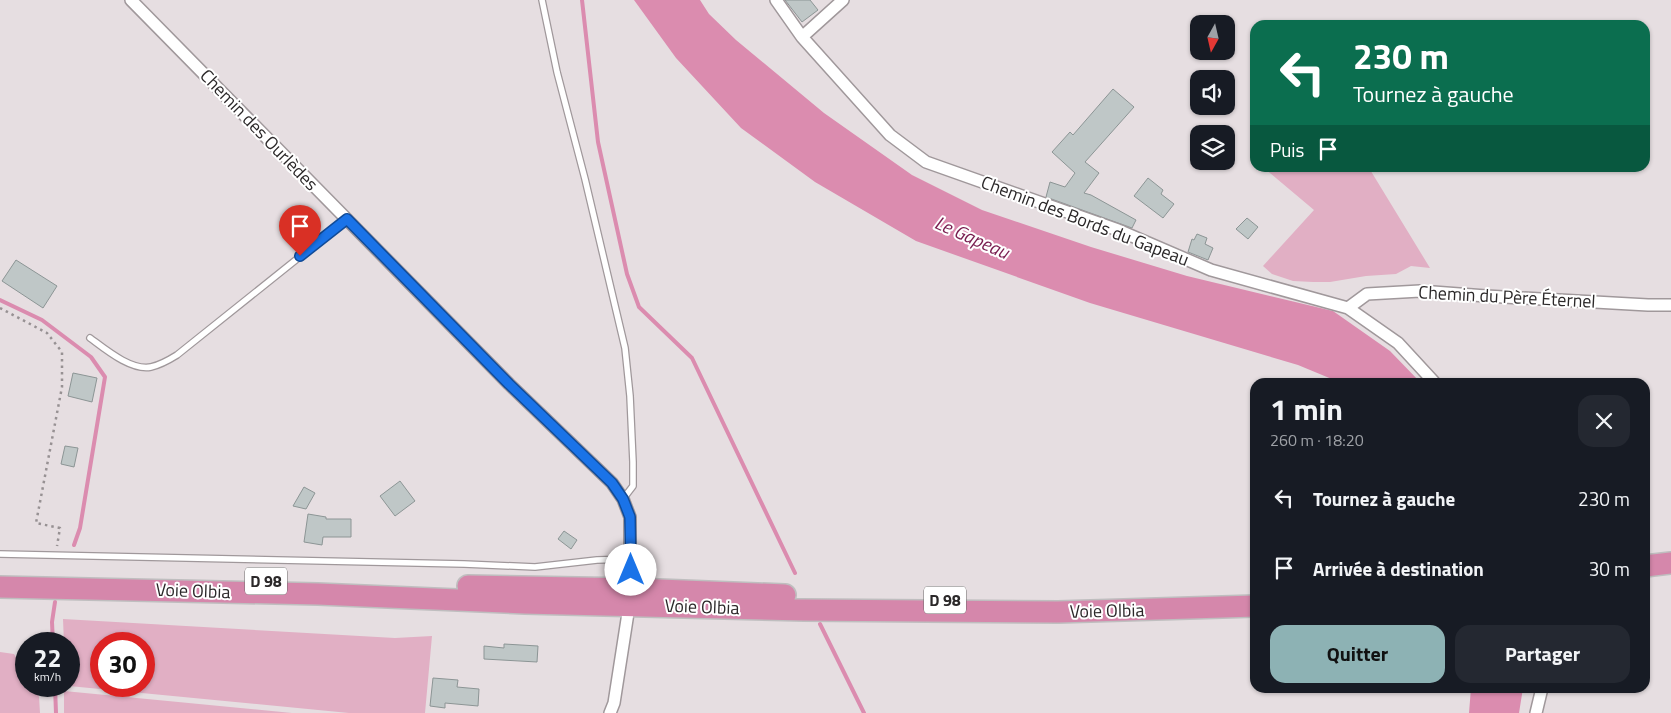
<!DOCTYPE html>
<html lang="fr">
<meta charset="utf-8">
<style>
:root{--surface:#171b24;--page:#242831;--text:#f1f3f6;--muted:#9ea1a6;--accent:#8db2b4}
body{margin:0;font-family:"Titillium Web",sans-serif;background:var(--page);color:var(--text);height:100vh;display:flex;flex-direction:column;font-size:19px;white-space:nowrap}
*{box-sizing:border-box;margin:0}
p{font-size:16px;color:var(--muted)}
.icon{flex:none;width:28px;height:28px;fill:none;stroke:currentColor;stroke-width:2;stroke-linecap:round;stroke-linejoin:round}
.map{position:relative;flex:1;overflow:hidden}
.details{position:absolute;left:1250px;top:378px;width:400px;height:315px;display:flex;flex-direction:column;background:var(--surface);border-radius:15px;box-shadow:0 1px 4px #0004}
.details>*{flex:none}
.guide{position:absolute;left:1250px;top:20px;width:400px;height:152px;border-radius:15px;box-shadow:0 1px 4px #0004;background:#0b6e4f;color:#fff;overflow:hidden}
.needle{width:32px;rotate:188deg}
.tools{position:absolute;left:1190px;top:15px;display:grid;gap:10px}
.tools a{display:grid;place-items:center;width:45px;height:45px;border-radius:10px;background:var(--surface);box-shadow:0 1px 4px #0004;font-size:25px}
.speed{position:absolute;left:15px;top:632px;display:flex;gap:10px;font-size:25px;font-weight:700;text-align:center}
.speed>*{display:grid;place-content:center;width:65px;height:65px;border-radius:50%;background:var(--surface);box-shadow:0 1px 4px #0004;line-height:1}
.speed small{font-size:12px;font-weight:400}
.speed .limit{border:8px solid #d22;background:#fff;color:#111}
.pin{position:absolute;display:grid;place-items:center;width:42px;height:42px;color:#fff;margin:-51px -21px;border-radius:50% 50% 50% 0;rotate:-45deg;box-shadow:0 0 5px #0007}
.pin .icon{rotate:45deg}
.me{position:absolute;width:55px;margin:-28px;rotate:0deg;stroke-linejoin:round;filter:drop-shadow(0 0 4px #0008)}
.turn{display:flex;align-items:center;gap:18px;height:105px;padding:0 20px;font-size:22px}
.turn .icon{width:65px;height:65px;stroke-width:2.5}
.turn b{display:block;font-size:35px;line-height:42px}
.then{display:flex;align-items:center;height:48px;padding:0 20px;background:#0003;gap:10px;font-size:19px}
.round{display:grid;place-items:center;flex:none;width:52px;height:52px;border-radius:15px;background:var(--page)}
.overview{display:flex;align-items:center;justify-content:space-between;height:85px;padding:0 20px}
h1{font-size:30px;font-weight:700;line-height:38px}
.button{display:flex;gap:10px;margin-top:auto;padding:10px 20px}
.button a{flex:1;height:58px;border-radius:15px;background:var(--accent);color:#111;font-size:20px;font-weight:700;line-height:58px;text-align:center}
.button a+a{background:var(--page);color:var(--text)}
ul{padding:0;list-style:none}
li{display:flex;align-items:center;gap:15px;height:70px;padding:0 20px}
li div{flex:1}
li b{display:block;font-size:19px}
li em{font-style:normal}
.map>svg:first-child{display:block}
</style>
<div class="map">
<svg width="1671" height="713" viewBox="0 0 1671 713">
<rect width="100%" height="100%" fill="#e6dee1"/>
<path fill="#e1afc4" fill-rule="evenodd" d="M 1264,168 L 1369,168 L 1430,268 L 1411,266 L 1396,274 L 1366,276 L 1330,282 L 1313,282 L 1293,281 L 1272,274 L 1263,266 L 1314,210 Z
M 63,619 L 395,638 L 432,636 L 425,713 L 349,713 L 69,686 L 69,644 L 64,644 ZM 101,644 L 144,644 L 144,686 L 101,686 Z
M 0,652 L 14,654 L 26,675 L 26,686 L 33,686 L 39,697 L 40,713 L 0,713 Z
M 64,691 L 292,713 L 64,713 Z"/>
<path fill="#db8caf" d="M 634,0 L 700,0 L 709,14 L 736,40 L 824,113 L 912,175 L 982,210 L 1091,247 L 1187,276 L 1333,311 L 1390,351 L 1420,382 L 1339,382 L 1298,365 L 1090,303 L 916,241 L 815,182 L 741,128 L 676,58 Z
M 1471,688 L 1523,688 L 1519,713 L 1469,713 Z"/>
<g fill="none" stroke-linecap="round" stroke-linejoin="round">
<path stroke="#db8caf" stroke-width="4" d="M 582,0 L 598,142 L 627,274 L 639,307 L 692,358 L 795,573
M 0,300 L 42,320 L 91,357 L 105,377 L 80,528 L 74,545
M 820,624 L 864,713
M 53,644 L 52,622 L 55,602
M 55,686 L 56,713"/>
</g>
<path fill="#bfc7c7" stroke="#8c9595" d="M 785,0 L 810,0 L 818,10 L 802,22 Z
M 1113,89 L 1134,107 L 1085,162 L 1099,173 L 1084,193 L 1091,195 L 1136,220 L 1132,228 L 1046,197 L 1050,182 L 1065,187 L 1075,173 L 1052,152 L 1070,132 L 1073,135 Z
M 1148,178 L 1163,190 L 1161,194 L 1174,204 L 1163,218 L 1134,196 Z
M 1247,218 L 1258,227 L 1248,239 L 1236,229 Z
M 1197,234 L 1207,238 L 1205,244 L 1213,248 L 1208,260 L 1188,252 L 1192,239 L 1194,240 Z
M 16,260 L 57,286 L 43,308 L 2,281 Z
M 73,373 L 97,378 L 92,402 L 68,396 Z
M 65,446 L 78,448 L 74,467 L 61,464 Z
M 400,481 L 415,501 L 395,516 L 380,496 Z
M 304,487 L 315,493 L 306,509 L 293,506 Z
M 308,514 L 326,517 L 326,519 L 351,519 L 351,537 L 323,537 L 322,545 L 304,542 Z
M 564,531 L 577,540 L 571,549 L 558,539 Z
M 504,644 L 538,646 L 537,662 L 484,659 L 484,646 L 504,648 Z
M 433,678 L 458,680 L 457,687 L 479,689 L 478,706 L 445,703 L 445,708 L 430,706 Z"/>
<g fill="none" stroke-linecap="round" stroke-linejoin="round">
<defs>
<path id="lane" d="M 542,0 L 557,72 L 585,179 L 625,348 L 630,396 L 633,462 L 633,486 L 623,499
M 90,338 C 105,349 131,371 151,367 C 160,365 169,360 177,355 L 347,219
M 0,554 L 464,564 L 535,567 L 597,560 L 631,559"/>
<path id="street" d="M 131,0 L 509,384 L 612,483 L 623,499 L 630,517 L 630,581
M 776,0 L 802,37 L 890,135 L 926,162 L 1118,230 L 1211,270 L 1348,308 L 1398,343 L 1434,382
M 802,37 L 843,0
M 1348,308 L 1367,294 L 1420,291 L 1486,296 L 1648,305 L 1671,305
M 610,713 L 614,703 L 628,613
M 1536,713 L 1542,688"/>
<path id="highway" d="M 1645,566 L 1671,563
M 468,586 L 635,589 L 785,595
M 0,587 L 318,594 L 525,603 L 804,610 L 1058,612 L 1255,606"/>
</defs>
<use href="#lane" stroke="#a0989b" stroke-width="8"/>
<use href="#street" stroke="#a0989b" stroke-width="14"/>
<use href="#highway" stroke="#bfbebf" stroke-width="24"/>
<path stroke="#979193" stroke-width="2.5" stroke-dasharray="2.5 4" stroke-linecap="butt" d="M 0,308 L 47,333 L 62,352 L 62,387 L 36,523 L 60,528 L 57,546"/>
<use href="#lane" stroke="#fff" stroke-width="5.5"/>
<use href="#street" stroke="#fff" stroke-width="11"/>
<use href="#highway" stroke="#d587ab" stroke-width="21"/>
</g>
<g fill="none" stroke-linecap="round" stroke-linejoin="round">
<defs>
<path id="route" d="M 300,256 L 347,219 L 509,384 L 612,483 L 623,499 L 630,517 L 631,570"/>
</defs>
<use href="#route" stroke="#114b97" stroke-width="12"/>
<use href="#route" stroke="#1a73e8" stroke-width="9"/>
</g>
<g text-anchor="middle" stroke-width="4" stroke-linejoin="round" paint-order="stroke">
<g fill="#fff" stroke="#6b6869" stroke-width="1">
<rect x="245" y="567.5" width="42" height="27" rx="4"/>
<rect x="924" y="586.5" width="42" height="27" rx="4"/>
</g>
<g font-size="16" font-weight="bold" fill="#2b2829">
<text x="266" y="587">D 98</text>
<text x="945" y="606">D 98</text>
</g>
<g font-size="18" fill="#2b2829" stroke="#fff">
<text transform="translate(259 130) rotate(46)" y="6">Chemin des Ourlèdes</text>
<text transform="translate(1085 221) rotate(21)" y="6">Chemin des Bords du Gapeau</text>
<text transform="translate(1507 297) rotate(3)" y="6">Chemin du Père Éternel</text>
<text transform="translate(193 591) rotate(2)" y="6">Voie Olbia</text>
<text transform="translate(702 607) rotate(2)" y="6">Voie Olbia</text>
<text transform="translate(1107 611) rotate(-1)" y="6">Voie Olbia</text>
</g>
<g font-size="19" font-style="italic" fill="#791d50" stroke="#fff">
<text transform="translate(972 237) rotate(24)" y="7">Le Gapeau</text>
</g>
</g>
</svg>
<div class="tools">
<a><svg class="needle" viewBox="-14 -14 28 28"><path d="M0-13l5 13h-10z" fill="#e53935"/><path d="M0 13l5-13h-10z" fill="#9ea1a6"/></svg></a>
<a><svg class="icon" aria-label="sound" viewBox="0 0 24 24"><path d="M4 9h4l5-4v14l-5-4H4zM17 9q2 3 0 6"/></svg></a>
<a><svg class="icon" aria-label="layers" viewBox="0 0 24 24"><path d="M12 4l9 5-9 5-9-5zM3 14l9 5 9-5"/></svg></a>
</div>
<div class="speed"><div>22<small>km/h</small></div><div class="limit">30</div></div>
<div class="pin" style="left:300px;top:256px;background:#d93025"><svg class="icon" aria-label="arrive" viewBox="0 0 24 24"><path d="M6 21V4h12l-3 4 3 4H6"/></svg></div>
<svg class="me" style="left:631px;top:570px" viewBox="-20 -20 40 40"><circle r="19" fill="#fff"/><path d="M0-13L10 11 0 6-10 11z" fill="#1a73e8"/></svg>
<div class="guide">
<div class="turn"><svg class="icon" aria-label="left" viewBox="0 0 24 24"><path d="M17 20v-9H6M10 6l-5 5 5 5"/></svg><div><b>230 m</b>Tournez à gauche</div></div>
<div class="then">Puis<svg class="icon" aria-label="arrive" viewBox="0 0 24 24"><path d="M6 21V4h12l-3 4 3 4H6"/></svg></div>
</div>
<section class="details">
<div class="overview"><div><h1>1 min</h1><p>260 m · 18:20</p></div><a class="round"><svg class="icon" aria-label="close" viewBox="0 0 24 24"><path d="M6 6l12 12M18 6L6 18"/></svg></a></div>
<ul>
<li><svg class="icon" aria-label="left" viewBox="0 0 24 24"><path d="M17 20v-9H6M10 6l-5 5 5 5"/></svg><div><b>Tournez à gauche</b></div><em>230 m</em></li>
<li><svg class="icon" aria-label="arrive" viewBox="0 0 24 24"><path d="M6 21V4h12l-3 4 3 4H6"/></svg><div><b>Arrivée à destination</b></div><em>30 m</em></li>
</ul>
<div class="button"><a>Quitter</a><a>Partager</a></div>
</section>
</div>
